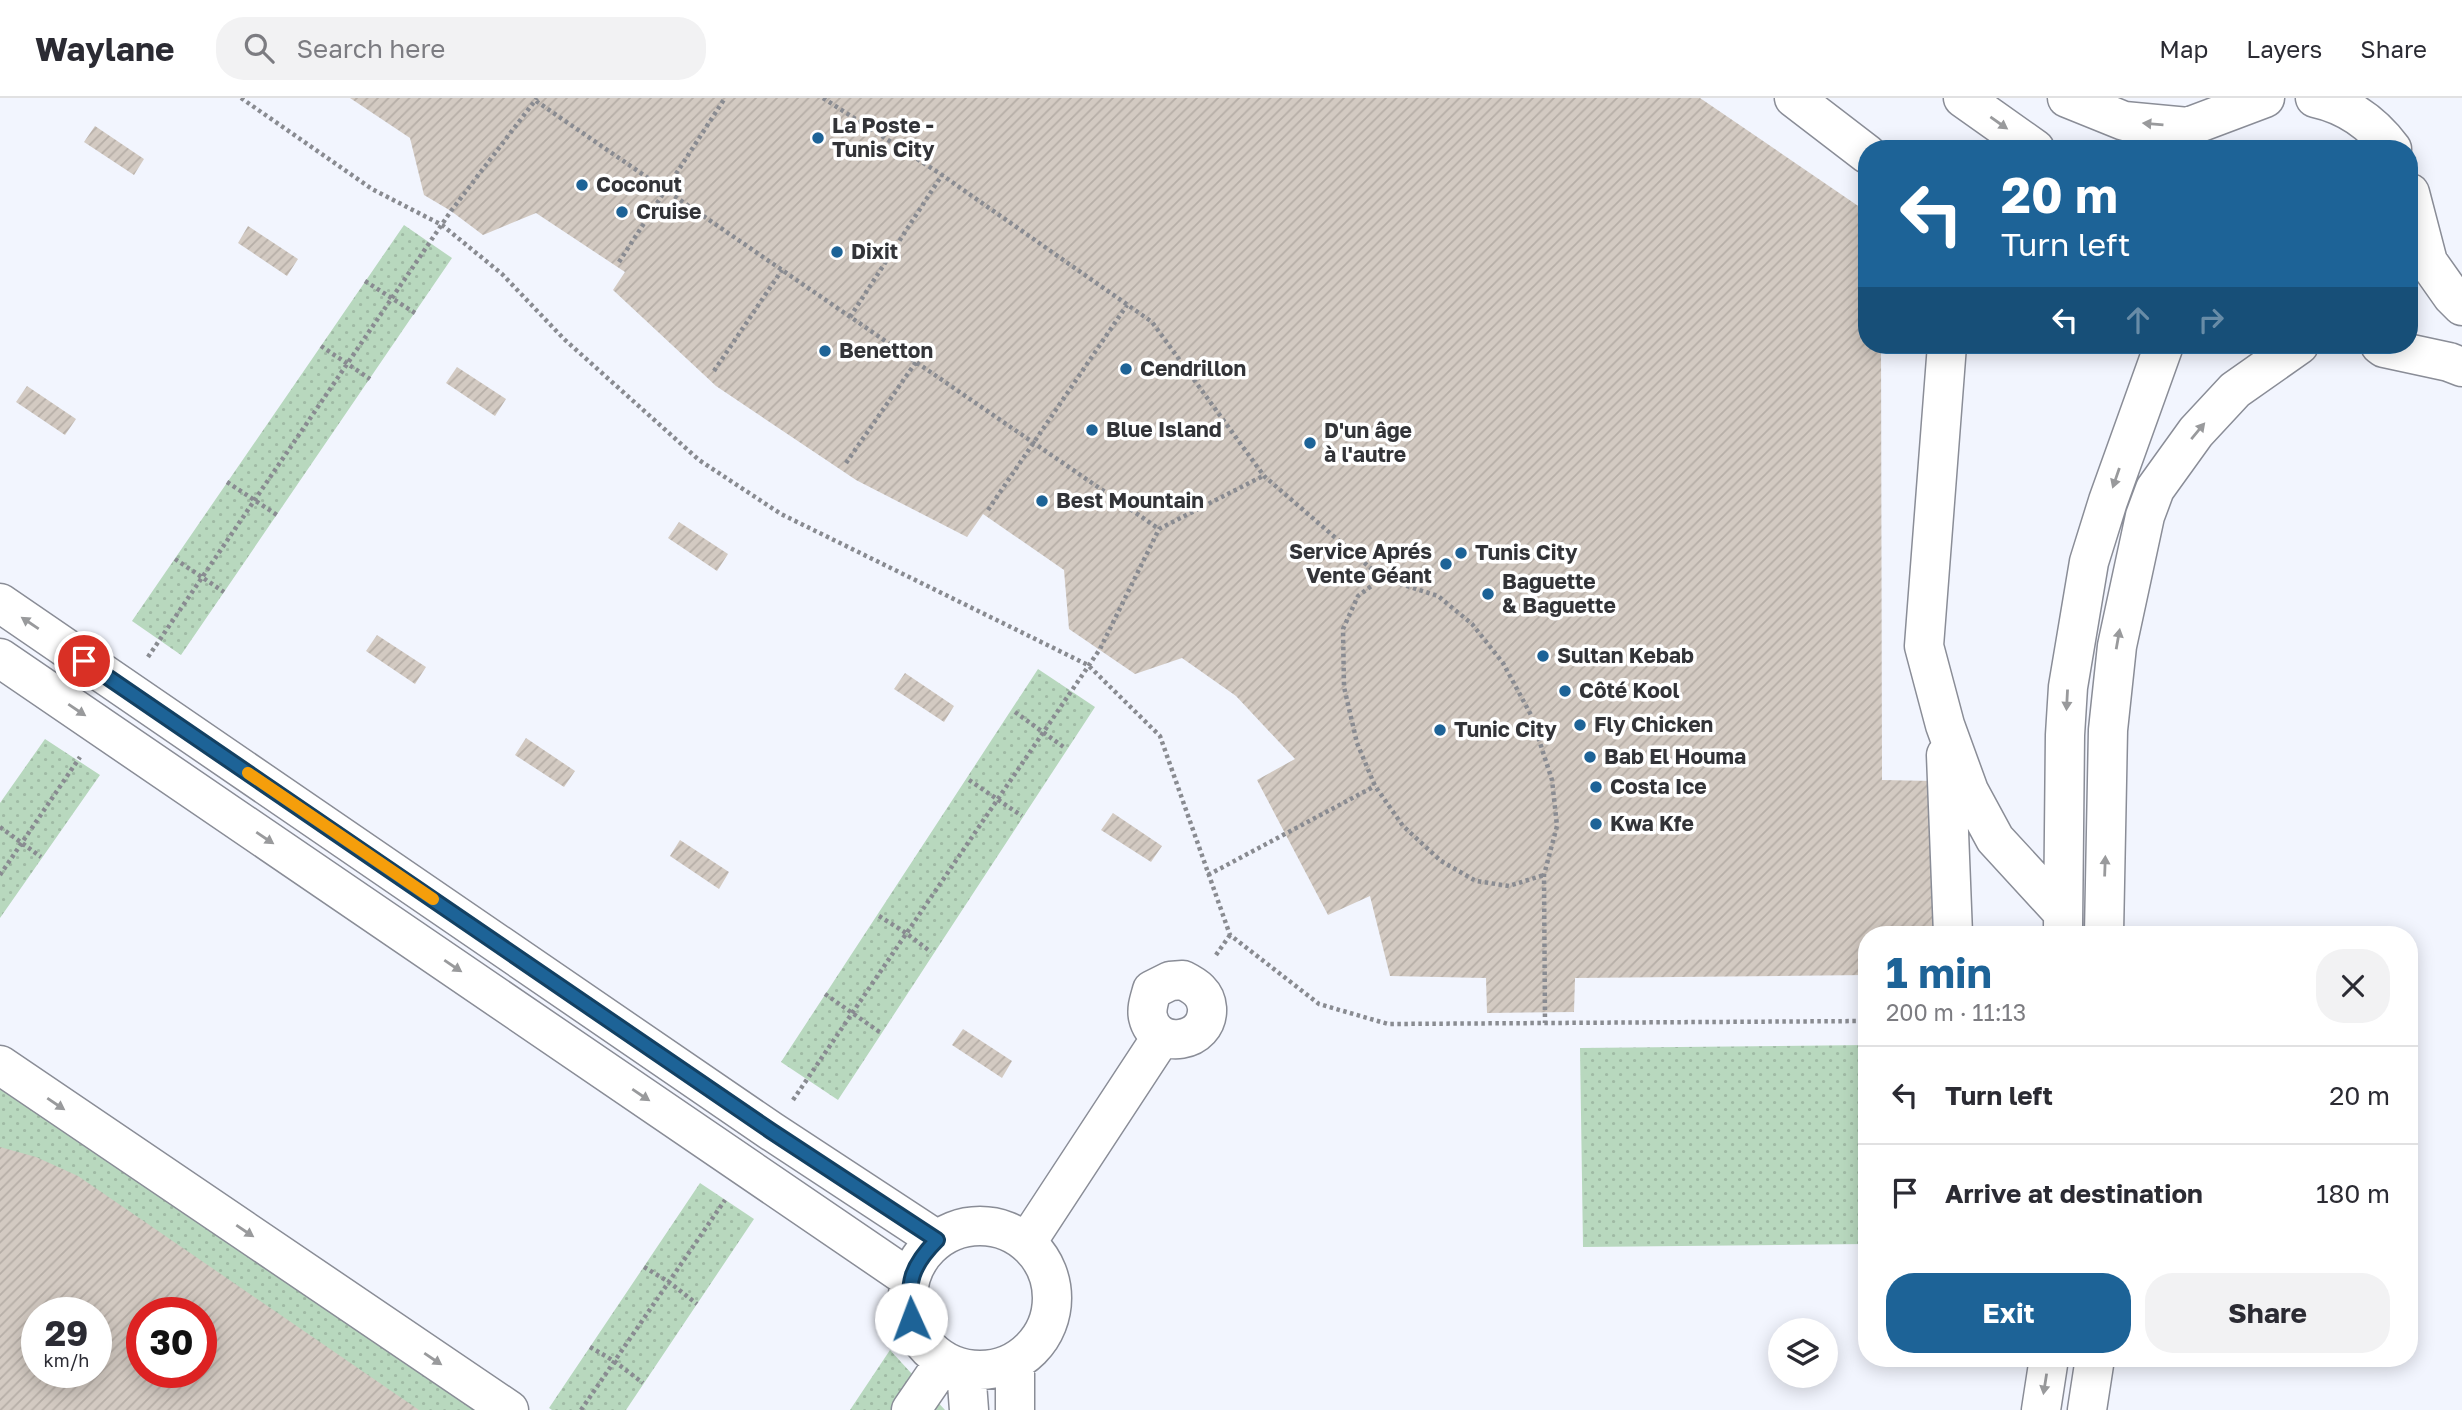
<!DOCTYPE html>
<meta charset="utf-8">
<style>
:root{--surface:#fff;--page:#f2f2f3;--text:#2b2b33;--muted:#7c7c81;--line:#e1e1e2;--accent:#1d6397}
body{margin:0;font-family:"Golos Text",sans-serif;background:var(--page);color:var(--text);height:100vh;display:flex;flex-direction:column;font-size:26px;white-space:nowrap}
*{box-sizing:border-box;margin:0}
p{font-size:23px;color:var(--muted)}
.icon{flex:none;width:38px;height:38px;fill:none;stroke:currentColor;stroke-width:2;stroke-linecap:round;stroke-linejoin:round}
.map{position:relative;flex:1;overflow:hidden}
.side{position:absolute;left:1858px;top:828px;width:560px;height:441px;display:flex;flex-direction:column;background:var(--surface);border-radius:28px;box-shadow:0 4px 18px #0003}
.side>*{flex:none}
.guide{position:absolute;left:1858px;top:42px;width:560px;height:214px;border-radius:28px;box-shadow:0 4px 18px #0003;background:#1d6397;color:#fff;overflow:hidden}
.fabs{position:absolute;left:1768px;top:1220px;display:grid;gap:14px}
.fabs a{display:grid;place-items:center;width:70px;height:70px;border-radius:50%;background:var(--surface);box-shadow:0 4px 18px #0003;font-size:35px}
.speed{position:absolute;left:21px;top:1199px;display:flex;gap:14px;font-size:35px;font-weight:700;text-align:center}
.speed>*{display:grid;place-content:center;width:91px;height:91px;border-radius:50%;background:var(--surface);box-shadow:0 4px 18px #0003;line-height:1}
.speed small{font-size:18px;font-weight:400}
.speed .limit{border:10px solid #d22;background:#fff;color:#111}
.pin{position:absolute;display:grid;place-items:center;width:60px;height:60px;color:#fff;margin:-30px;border:4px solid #fff;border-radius:50%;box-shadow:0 2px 7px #0007}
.me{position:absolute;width:77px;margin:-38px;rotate:358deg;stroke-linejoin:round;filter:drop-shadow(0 0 5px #0008)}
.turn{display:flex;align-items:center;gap:24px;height:147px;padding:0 28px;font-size:32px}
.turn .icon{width:91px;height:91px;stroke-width:2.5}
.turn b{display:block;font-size:49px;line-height:60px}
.lanes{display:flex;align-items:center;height:66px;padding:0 28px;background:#0003;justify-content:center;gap:35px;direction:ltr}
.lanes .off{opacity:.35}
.round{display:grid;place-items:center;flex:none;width:74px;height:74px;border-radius:28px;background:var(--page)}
.overview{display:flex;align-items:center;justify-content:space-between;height:119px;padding:0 28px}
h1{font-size:42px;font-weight:700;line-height:52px;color:var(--accent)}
.button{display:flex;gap:14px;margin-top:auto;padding:14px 28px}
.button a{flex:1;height:80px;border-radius:28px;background:var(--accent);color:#fff;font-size:28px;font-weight:700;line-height:80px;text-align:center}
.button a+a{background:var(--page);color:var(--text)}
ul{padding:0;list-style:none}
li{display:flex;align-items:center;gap:21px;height:98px;padding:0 28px;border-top:2px solid var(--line)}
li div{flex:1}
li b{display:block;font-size:26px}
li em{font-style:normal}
header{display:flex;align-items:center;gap:42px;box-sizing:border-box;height:98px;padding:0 35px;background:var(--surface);border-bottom:2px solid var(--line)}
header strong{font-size:33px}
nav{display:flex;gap:38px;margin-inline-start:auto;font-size:24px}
.search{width:490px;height:63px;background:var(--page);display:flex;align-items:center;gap:18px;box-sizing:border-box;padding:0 24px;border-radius:28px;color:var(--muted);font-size:26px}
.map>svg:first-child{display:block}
</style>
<header>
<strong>Waylane</strong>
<div class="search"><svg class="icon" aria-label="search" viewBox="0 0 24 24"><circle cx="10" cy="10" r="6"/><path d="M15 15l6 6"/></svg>Search here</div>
<nav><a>Map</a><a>Layers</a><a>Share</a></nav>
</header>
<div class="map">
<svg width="2462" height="1312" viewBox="0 0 2462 1312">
<defs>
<pattern id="grass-dots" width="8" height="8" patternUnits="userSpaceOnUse" patternTransform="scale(1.75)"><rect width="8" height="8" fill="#b8d8be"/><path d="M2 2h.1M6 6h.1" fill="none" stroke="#9fbaa4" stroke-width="1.8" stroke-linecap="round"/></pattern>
<pattern id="building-hatch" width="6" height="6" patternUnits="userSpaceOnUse" patternTransform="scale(1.75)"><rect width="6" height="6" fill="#d3cac2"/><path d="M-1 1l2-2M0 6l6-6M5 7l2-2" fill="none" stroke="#b6aea7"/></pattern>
</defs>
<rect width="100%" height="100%" fill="#f2f5fe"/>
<path fill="url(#grass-dots)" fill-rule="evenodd" d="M 404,127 L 452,160 L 181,557 L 132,523 Z
M 1038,571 L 1095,609 L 838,1002 L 781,964 Z
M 45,641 L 100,677 L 0,820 L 0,705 Z
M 1867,947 L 1867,1146 L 1583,1149 L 1580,950 Z
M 0,990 L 475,1312 L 0,1312 ZM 37,1214 L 96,1214 L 96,1274 L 37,1274 ZM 142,1214 L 201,1214 L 201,1274 L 142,1274 Z
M 700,1085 L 754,1121 L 626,1312 L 552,1312 L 549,1310 Z
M 890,1252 L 945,1312 L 850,1312 Z"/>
<path fill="url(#building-hatch)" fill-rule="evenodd" d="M 350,0 L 1700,0 L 1867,114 L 1867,247 L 1881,247 L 1882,682 L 1935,683 L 1936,836 L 1867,836 L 1867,877 L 1575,880 L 1574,914 L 1487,915 L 1486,880 L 1390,878 L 1370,798 L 1328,817 L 1257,682 L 1295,661 L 1236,598 L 1182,560 L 1135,576 L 1069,531 L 1064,472 L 983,416 L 967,439 L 856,382 L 716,288 L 613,192 L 625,174 L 536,115 L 483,137 L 451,113 L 424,97 L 410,40 Z
M 95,28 L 144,61 L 134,77 L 84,44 Z
M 248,128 L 298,161 L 287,178 L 238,145 Z
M 457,269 L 506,301 L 495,318 L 446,285 Z
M 27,288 L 76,321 L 65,337 L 16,304 Z
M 679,424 L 728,456 L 717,473 L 668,440 Z
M 377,537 L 426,569 L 415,586 L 366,553 Z
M 905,575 L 954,608 L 944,624 L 894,591 Z
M 526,640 L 575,673 L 564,689 L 515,657 Z
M 1113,715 L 1162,748 L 1151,764 L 1101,732 Z
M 680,742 L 729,774 L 719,791 L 670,758 Z
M 963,931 L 1012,963 L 1002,980 L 952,947 Z
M 0,1049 L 36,1059 L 78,1078 L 419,1312 L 0,1312 ZM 37,1214 L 96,1214 L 96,1274 L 37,1274 ZM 142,1214 L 201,1214 L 201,1274 L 142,1274 Z"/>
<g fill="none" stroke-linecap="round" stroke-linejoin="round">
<defs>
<path id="minor" d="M 1794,0 L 1867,56
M 1963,0 L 2035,51
M 2067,0 L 2124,23 L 2188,29 L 2265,0
M 2315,0 C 2347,7 2372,24 2392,51
M 2410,95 L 2428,164 L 2452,198 L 2462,208
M 1947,247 L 1924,548 L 1945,627 L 1969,693 L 1995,741 L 2063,815
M 2380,247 L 2384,250 L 2449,264 L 2462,269
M 0,505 L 771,1033 L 937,1142
M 0,560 L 910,1181
M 1946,657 L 1953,836
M 2063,829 L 2065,637 L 2068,589 L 2089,464 L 2108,403 L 2164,247
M 2104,836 L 2108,632 L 2117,548 L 2145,418 L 2155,391 L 2196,334 L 2235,292 L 2299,247
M 1183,882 C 1195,888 1206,895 1207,910 C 1209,945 1156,954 1148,919 C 1146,910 1150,900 1152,892 L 1170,883 Z
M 0,967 L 509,1312
M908 1200a72 72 0 1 1 144 0a72 72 0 1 1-144 0Z
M 1027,1144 L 1162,938
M 1015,1265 L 1015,1312
M 966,1272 L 969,1312
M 911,1312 L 944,1264
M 2041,1312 L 2049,1260
M 2087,1312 L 2095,1260"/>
</defs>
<use href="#minor" stroke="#8a8d97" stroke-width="41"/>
<path stroke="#898b91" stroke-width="4.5" stroke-dasharray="3.5 3.5" stroke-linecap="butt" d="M 241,0 L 372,91 L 442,127 L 502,176 L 564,241 L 699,362 L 781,416 L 1088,567 L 1160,638 L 1230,837 L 1319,906 L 1388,926 L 1867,923
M 823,0 L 942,77 L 1152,224 L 1264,378 L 1382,480 L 1438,498 L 1472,526 L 1503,565 L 1531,617 L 1552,682 L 1557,728 L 1544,777 L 1545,925
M 536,3 L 1159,431
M 619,164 L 725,0
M 365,183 L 415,215
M 850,219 L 942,77
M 321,248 L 370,281
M 714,273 L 782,172
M 846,365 L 916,264
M 227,384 L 277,417
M 988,412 L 1127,207
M 175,461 L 224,494
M 1382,480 L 1358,498 L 1343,531 L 1344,589 L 1357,645 L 1375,688 L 1403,728 L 1441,763 L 1476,783 L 1509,788 L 1544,777
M 148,559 L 451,113 L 537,0
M 1015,614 L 1065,650
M 969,682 L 1022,718
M 0,729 L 41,759
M 0,777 L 80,659
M 1208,777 L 1375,688
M 879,818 L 906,835 L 931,854
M 1216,857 L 1230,837
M 825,896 L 881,935
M 793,1002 L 1100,551 L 1159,431 L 1263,378
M 644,1169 L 669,1184 L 697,1206
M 590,1249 L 614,1263 L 643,1285
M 581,1312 L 725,1102"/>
<use href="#minor" stroke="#fff" stroke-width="38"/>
</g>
<defs><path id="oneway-solid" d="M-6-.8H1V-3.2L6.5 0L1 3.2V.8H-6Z" transform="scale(1.75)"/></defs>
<g fill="#999a9c">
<use href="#oneway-solid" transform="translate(1999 25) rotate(35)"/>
<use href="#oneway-solid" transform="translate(2153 26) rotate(-175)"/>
<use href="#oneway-solid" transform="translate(2198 333) rotate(-50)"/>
<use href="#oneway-solid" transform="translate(2116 380) rotate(109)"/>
<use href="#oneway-solid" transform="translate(30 525) rotate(-146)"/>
<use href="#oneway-solid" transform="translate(2118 541) rotate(-80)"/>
<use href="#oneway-solid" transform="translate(2067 602) rotate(93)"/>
<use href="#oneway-solid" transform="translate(77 612) rotate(34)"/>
<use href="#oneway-solid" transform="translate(265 740) rotate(34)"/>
<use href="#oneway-solid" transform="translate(2105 768) rotate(-88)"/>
<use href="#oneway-solid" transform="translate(453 868) rotate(34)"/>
<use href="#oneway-solid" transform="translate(641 997) rotate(34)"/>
<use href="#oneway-solid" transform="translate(56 1006) rotate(34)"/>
<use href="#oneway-solid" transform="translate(245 1133) rotate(34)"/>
<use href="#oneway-solid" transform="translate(433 1261) rotate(34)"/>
<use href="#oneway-solid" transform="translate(2045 1286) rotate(99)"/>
</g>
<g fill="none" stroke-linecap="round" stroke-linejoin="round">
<defs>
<path id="route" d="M 84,563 L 771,1033 L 937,1142 C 911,1168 907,1184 911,1221"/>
</defs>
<use href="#route" stroke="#134062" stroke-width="18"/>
<use href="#route" stroke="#1d6397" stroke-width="12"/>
<path stroke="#f59e0b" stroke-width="12" d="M 248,675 L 433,801"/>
</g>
<g fill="#1d6397" stroke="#fff" stroke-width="2.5">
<circle cx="818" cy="40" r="7"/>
<circle cx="582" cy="87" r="7"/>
<circle cx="622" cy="114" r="7"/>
<circle cx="837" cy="154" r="7"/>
<circle cx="825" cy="253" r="7"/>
<circle cx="1126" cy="271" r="7"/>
<circle cx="1092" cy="332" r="7"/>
<circle cx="1310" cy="345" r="7"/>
<circle cx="1042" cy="403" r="7"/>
<circle cx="1461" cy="455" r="7"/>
<circle cx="1446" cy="466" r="7"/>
<circle cx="1488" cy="496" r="7"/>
<circle cx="1543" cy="558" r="7"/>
<circle cx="1565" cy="593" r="7"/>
<circle cx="1580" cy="627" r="7"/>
<circle cx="1440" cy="632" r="7"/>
<circle cx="1590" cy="659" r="7"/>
<circle cx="1596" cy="689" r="7"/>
<circle cx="1596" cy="726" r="7"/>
</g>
<g text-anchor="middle" stroke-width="7" stroke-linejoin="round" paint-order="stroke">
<g font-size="21" font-weight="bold" fill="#333438" stroke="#fff" text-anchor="start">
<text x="832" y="35">La Poste -<tspan x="832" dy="24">Tunis City</tspan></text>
<text x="596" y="94">Coconut</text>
<text x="636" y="121">Cruise</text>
<text x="851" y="161">Dixit</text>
<text x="839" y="260">Benetton</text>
<text x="1140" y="278">Cendrillon</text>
<text x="1106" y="339">Blue Island</text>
<text x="1324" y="340">D'un âge<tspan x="1324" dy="24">à l'autre</tspan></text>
<text x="1056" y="410">Best Mountain</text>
<text x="1432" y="461" text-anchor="end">Service Aprés<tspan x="1432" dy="24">Vente Géant</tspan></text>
<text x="1475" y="462">Tunis City</text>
<text x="1502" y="491">Baguette<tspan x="1502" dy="24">&amp; Baguette</tspan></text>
<text x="1557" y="565">Sultan Kebab</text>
<text x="1579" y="600">Côté Kool</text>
<text x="1594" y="634">Fly Chicken</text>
<text x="1454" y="639">Tunic City</text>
<text x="1604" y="666">Bab El Houma</text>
<text x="1610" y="696">Costa Ice</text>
<text x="1610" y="733">Kwa Kfe</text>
</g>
</g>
</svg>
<div class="fabs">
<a><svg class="icon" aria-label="layers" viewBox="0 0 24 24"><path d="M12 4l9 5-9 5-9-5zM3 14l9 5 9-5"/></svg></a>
</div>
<div class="speed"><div>29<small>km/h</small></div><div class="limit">30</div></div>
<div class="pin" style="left:84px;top:563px;background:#d93025"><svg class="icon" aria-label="arrive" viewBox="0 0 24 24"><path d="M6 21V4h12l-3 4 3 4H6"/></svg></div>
<svg class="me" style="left:911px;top:1221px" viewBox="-20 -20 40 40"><circle r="19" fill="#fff"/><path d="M0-13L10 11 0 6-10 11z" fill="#1d6397"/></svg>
<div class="guide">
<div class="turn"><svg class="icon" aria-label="left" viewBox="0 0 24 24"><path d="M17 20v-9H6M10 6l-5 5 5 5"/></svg><div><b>20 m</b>Turn left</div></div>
<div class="lanes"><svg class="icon" aria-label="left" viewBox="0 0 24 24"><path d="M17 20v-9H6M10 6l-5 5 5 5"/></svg><svg class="icon off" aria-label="ahead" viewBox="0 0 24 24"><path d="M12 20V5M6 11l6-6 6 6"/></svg><svg class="icon off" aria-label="right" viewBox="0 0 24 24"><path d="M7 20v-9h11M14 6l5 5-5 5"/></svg></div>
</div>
<section class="side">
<div class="overview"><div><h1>1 min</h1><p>200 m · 11:13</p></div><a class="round"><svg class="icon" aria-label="close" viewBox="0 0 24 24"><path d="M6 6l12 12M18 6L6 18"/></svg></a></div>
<ul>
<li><svg class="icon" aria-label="left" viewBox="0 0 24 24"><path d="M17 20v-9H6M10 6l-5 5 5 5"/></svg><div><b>Turn left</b></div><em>20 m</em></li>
<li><svg class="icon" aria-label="arrive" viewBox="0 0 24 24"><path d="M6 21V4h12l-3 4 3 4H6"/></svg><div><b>Arrive at destination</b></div><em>180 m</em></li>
</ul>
<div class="button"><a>Exit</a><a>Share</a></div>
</section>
</div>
